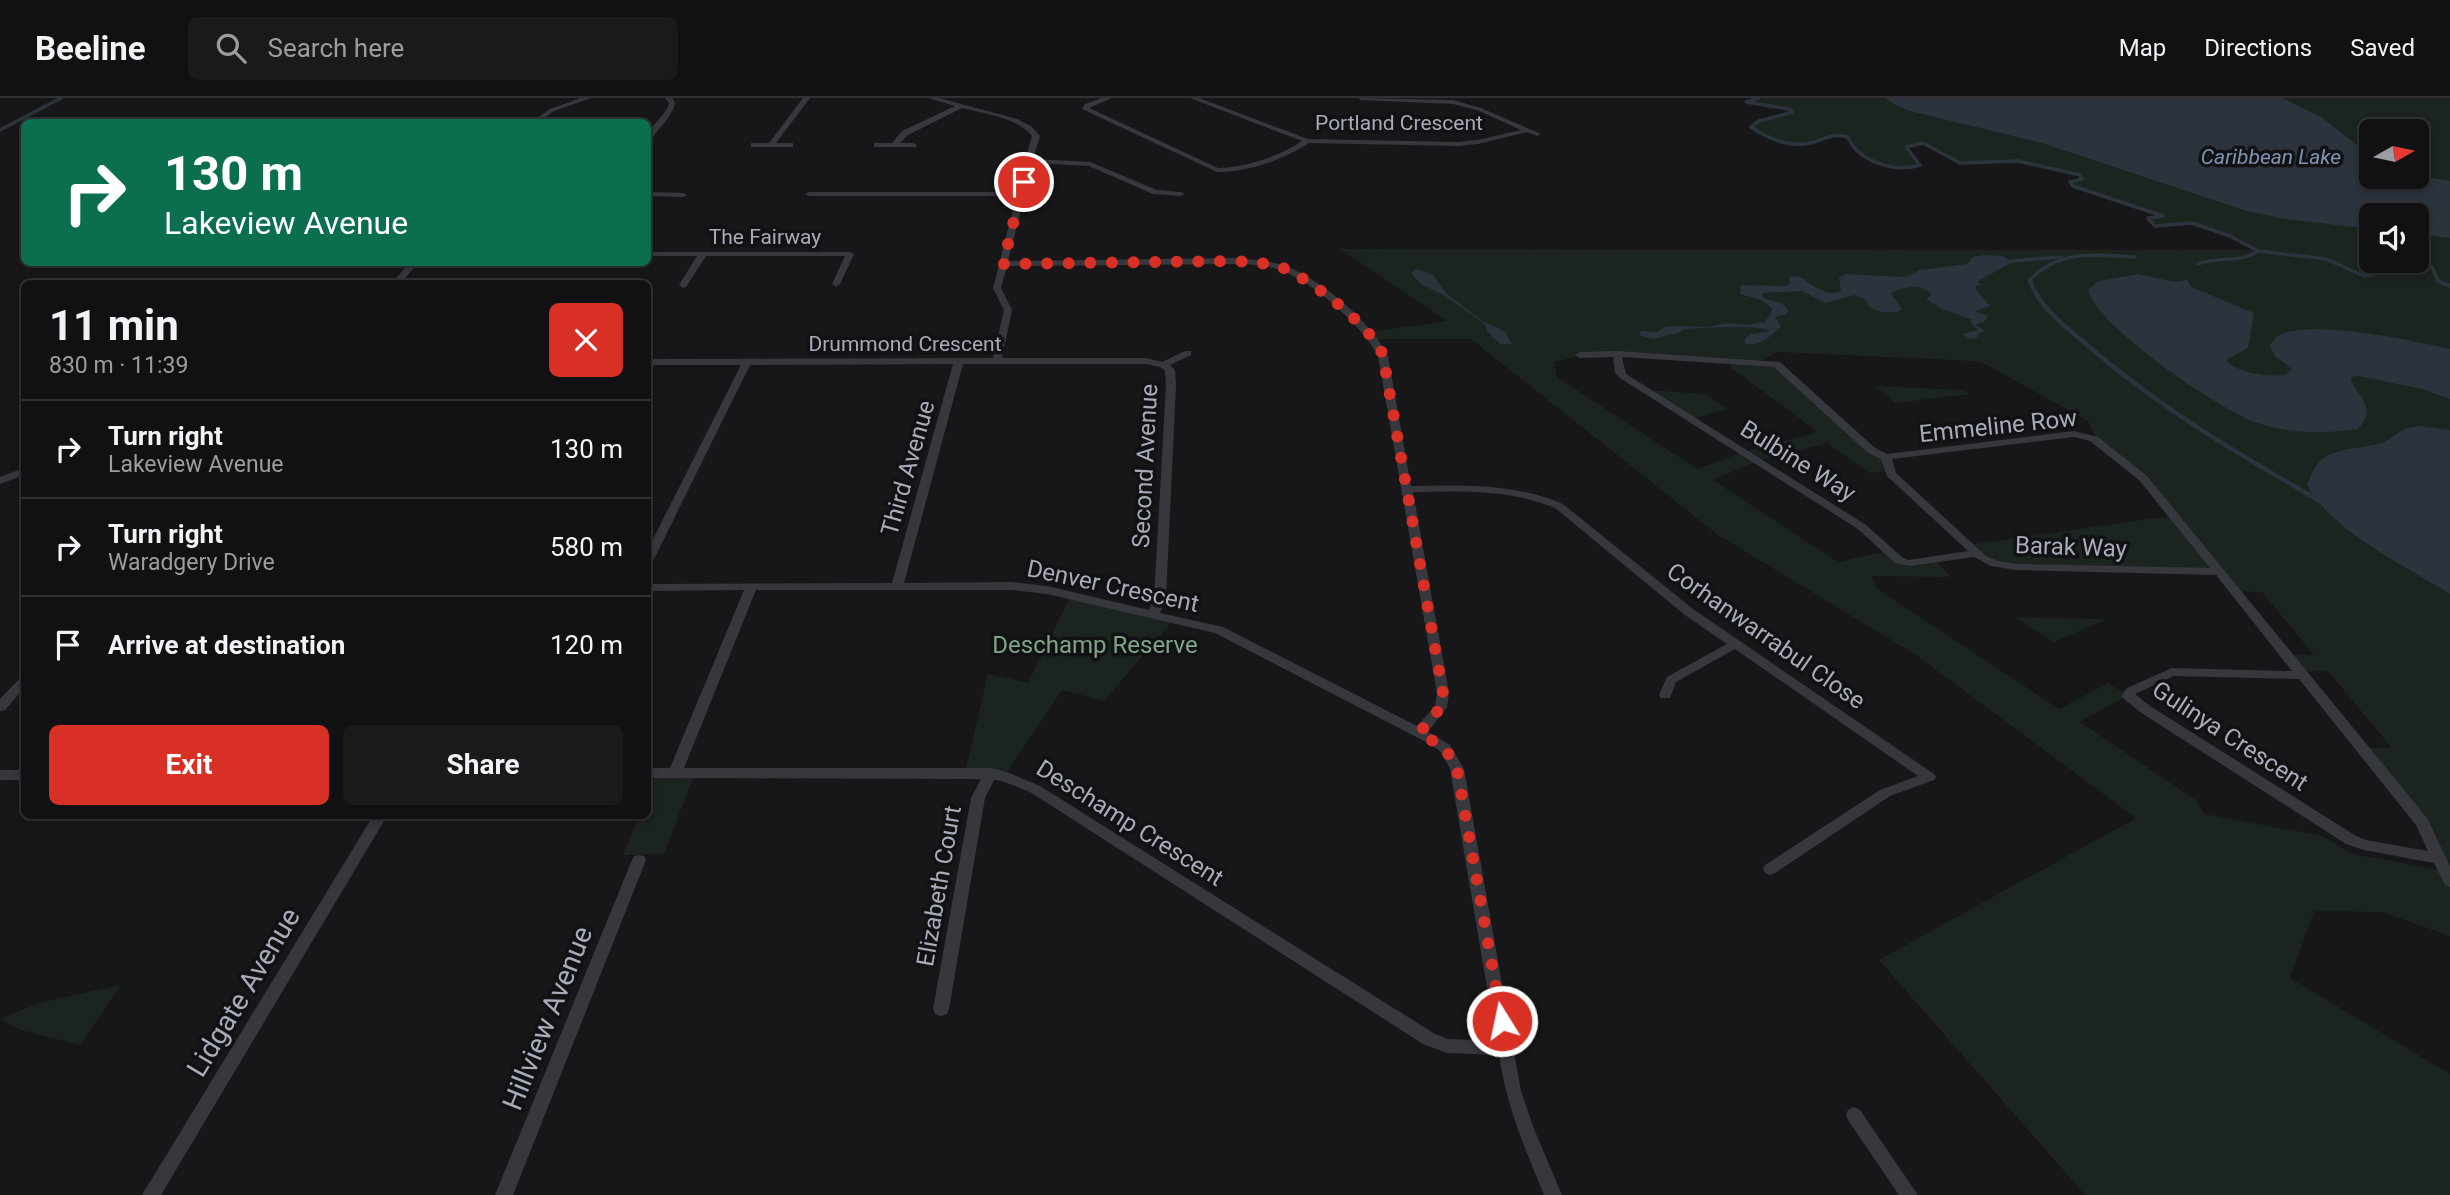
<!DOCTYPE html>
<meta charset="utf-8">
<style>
:root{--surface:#111113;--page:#1a1a1c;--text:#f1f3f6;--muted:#9c9da0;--line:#303133;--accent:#d93025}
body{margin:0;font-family:Roboto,sans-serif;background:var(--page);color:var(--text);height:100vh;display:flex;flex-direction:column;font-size:26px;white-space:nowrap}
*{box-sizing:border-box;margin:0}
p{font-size:23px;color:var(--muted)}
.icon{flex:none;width:38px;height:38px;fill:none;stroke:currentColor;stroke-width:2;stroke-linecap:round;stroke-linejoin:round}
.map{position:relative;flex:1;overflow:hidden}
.drawer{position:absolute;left:21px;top:182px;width:630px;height:539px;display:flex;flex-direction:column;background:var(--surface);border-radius:10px;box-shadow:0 4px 10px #0003,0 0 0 2px var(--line)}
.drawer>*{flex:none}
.hud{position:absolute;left:21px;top:21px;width:630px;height:147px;border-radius:10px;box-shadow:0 4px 10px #0003,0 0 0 2px var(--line);background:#0b6e4f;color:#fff;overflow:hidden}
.needle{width:46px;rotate:81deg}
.fabs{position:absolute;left:2359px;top:21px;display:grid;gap:14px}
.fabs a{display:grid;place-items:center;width:70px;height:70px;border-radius:10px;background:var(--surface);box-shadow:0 4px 10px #0003,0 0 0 2px var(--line);font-size:35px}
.pin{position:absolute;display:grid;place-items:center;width:60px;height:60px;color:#fff;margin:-30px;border:4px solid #fff;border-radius:50%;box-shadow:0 2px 7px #0007}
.me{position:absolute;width:77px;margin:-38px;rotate:350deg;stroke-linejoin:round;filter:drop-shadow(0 0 5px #0008)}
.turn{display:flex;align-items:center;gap:24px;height:147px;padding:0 28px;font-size:32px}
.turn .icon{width:91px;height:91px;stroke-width:2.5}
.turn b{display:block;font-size:49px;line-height:60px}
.round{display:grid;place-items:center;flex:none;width:74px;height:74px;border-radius:10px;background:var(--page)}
.overview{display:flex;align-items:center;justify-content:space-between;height:119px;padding:0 28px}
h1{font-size:42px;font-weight:700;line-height:52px}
.button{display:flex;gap:14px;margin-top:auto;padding:14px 28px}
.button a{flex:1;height:80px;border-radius:10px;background:var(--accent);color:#fff;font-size:28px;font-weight:700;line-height:80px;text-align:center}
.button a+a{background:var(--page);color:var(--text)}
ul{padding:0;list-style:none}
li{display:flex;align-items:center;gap:21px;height:98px;padding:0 28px;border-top:2px solid var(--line)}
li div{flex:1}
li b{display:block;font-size:26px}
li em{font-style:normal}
header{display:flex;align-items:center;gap:42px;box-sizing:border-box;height:98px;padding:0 35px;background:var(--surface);border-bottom:2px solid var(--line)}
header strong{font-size:33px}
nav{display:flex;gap:38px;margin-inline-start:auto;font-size:24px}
.search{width:490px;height:63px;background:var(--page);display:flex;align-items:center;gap:18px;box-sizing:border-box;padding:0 24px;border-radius:10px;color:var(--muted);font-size:26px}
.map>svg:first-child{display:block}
</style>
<header>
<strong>Beeline</strong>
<div class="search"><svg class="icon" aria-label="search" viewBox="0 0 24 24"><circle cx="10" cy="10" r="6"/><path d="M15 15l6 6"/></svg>Search here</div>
<nav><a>Map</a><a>Directions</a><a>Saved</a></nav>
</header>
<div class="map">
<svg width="2450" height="1097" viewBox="0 0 2450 1097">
<rect width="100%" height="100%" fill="#171719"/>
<path fill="#1c241f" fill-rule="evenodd" d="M 1758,0 L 2450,0 L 2450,838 L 2382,814 L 2314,813 L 2290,880 L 2450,976 L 2450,1097 L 2085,1097 L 1879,862 L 2136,720 L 1916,557 L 1718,437 L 1471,241 L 1375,241 L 1370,234 L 1447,223 L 1340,151 L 2253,152 L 2230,138 L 2192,125 L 2155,128 L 2148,120 L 2163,118 L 2073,88 L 2070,84 L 2082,79 C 2065,69 2016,61 1996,62 C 1985,63 1977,68 1965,66 C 1941,62 1933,37 1906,49 L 1920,67 C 1903,78 1851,60 1848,39 C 1833,33 1824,41 1810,44 C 1792,49 1766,41 1751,29 L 1759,23 L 1793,13 L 1746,4 ZM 2371,33 L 2417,33 L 2417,79 L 2371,79 ZM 2371,117 L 2417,117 L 2417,163 L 2371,163 ZM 1777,254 L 1975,263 L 1989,268 L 2088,323 L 2098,344 L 2141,377 L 2174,420 L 2155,420 L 1967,447 L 1995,466 L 2218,474 L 2234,493 L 2262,494 L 2314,557 L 2286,557 L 2300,573 L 2328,573 L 2392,650 L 2362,650 L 2439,760 L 2445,773 L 2352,756 L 2323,738 L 2204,716 L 2197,703 L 2080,624 L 2128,597 L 2108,585 L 2059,611 L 1876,490 L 1872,478 L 1951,479 L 1935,461 L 1899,463 L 1888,453 L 1838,464 L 1713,382 L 1758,363 L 1827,345 L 1870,375 L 1889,373 L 1878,356 L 1770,264 L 1761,263 ZM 1580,257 L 1728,262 L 1731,270 L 1818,334 L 1743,354 L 1697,371 L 1557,279 L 1555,264 Z
M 1876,288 L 1960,292 L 1971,296 L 1895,305 Z
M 1647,292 L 1706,296 L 1727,311 L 1691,321 Z
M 1071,497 L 1175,520 L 1104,603 L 1062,592 L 1004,678 L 965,675 L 988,576 L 1028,585 Z
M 2014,519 L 2107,521 L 2054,544 Z
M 656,675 L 695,675 L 664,756 L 623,757 L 639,718 L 648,718 L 648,697 Z
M 121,887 L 80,947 L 21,932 L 0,921 L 39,905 Z"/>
<path fill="#2c333d" d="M 1885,0 L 2282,0 L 2321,19 L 2371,58 L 2371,79 L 2417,77 L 2450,83 L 2450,140 L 2417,136 L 2417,117 L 2371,117 L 2371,131 L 2286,121 L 2247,113 L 2042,45 L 1910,13 L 1897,8 Z
M 1984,157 L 2003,158 L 2013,164 L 1980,182 L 1978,184 L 1981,187 L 1976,188 L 1976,192 L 1990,208 L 1975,213 L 1988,218 L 1984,224 L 1975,226 L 1985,233 L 1979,236 L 1976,241 L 1967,240 L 1963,236 L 1978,232 L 1971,225 L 1971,221 L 1942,211 L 1926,201 L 1931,198 L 1930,194 C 1918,186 1904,188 1891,195 L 1902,211 L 1897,214 L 1881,214 L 1871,210 L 1863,200 L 1855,197 L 1825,205 L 1802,193 L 1762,195 L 1763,200 L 1781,205 L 1789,212 L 1786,216 L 1775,219 L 1781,228 C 1771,238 1761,248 1746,246 L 1744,242 L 1750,236 L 1770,233 C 1757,226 1703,230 1684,231 L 1681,234 L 1653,241 L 1639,237 L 1641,233 L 1657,234 L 1665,229 L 1674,228 L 1710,229 L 1725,225 L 1746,227 L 1765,224 L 1773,211 L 1761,202 L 1740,196 L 1741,187 L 1786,188 L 1790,185 L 1790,179 L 1798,178 C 1811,184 1825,201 1841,193 L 1839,180 L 1846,176 L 1905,179 L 1920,172 L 1967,166 L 1973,159 Z
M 1417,171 L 1434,178 L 1446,195 L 1482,223 L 1504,233 L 1512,246 L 1500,246 L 1487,233 L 1486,227 L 1445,198 L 1421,186 L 1411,175 Z
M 2138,176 L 2174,184 L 2187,182 L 2191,189 L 2254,215 L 2248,250 L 2226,262 C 2236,275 2268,279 2284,277 L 2292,271 L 2275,258 L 2270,248 L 2276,239 C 2306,219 2414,243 2450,251 L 2450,301 L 2422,291 L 2359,278 L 2351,279 L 2351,282 C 2360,302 2377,309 2358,331 C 2325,336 2289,336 2258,325 C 2221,313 2096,228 2088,192 L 2098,183 Z
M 2419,328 L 2450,332 L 2450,496 C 2405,467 2332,434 2307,387 C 2311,378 2316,364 2325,359 C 2341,350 2362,350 2379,346 C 2395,341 2395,331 2419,328 Z"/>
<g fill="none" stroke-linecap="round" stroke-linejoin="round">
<path stroke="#2c333d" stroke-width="3.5" d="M 1758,0 L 1746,4 L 1789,11 L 1793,14 L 1759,23 L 1751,29 C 1767,40 1790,50 1810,45 C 1824,42 1833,34 1848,39 C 1858,64 1896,75 1920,67 L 1906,49 L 1923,45 L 1960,65 L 2018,63 L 2080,77 L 2082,81 L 2070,84 L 2073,88 L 2163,118 L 2148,120 L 2155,128 L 2192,125 L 2230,138 L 2258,153 L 2326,161 L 2364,178 L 2373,177 L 2372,172 L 2385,165 L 2401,163
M 0,32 L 61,0
M 2012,163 L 2061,159
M 2411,163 L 2432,169 L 2438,183 L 2442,185
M 2198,166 C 2218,158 2239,166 2258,153
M 2031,185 L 2030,182 C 2058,152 2097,156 2135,159"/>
<path stroke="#2c333d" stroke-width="4.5" d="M 2030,183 C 2040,210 2065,228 2086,246 C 2157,308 2238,356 2320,403
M 2438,183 L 2450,188"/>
<path fill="#37383e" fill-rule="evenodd" d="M 581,0 L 591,0 L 554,13 L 539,24 L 532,24 L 550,11 Z
M 665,0 L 672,0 L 675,5 C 672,20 658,29 651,43 L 648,43 C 648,26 665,21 669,5 Z
M 803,0 L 810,0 L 776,45 L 793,45 L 793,49 L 751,49 L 751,45 L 769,45 Z
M 928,0 L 939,0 L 1017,21 L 1031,28 L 1040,38 L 1033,61 L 1090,64 L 1157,92 L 1181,94 L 1185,96 L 1181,98 L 1153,96 L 1089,68 L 1032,65 L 1026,90 L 1022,96 L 1020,116 L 1008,163 L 1234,160 C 1252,162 1271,162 1288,169 C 1324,184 1370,223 1388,258 L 1411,388 C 1464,387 1513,385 1563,406 L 1693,511 L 1934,676 L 1936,679 L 1934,682 L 1890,698 L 1775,775 L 1770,777 L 1765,775 L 1763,771 L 1765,767 L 1880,692 L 1918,678 L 1735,551 L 1676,584 L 1670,600 L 1660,600 L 1659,597 L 1667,579 L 1727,546 L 1685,517 L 1555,410 C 1509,391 1462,393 1413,394 L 1449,595 L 1447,609 L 1428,634 L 1450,647 L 1464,671 L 1521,993 L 1534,1031 L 1562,1097 L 1544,1097 C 1524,1048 1507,1010 1499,957 L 1447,955 L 1423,946 L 1030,694 L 1002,683 L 994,682 L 985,700 L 949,911 L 947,916 L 941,918 L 935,916 L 933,911 L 971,700 L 981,681 L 648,680 L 648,670 L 670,670 L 744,492 L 648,493 L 648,486 L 892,485 L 953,266 L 750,267 L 654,461 L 648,464 L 648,451 L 741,267 L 648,267 L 648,261 L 993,260 L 1004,212 L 993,190 L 1012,116 L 1014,98 L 809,98 L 805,96 L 809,94 L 1016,94 L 1032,38 C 1017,19 985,16 962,10 L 908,37 L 900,45 L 913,45 L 917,47 L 916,49 L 874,49 L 874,45 L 892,45 L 902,33 L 955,8 ZM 1234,166 C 1248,166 1263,167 1277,171 C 1310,181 1363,228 1378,258 L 1437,595 L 1435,608 L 1417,628 L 1223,529 L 1160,515 L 1166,500 L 1176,287 L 1175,272 L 1170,267 L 1191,257 L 1191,253 L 1185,253 L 1162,264 L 1146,260 L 1002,260 L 1012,212 L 1001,190 L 1007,168 ZM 963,266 L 1146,266 L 1160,269 L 1165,273 L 1166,287 L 1154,500 L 1149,512 L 1047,488 L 1012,484 L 904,485 ZM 756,492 L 1012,492 L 1047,496 L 1215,535 L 1430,646 L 1440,653 L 1450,671 L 1496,943 L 1448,941 L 1435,936 L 1040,688 L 1009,675 L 991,670 L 684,670 Z
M 1102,0 L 1112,0 L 1089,10 L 1218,70 C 1246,69 1278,59 1302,43 L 1190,0 L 1199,0 L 1308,41 L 1458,44 L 1478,42 L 1521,32 L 1477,12 L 1453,6 L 1361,2 L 1358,0 L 1453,2 L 1481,10 L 1541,36 L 1537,38 L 1527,34 L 1478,46 L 1458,48 L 1309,45 C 1283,62 1248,74 1217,74 L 1082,11 L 1085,6 Z
M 648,94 L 683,95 L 687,97 L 683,99 L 648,98 Z
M 648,154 L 850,154 L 854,156 L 840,186 L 836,189 L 832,186 L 845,158 L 706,158 L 686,189 L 683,190 L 679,187 L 697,158 L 648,158 Z
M 410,164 L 419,164 L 400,186 L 391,186 Z
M 1617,253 L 1780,264 L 1875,350 L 1887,356 L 2074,333 L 2098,339 L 2147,378 L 2427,720 L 2450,768 L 2450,789 L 2445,787 L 2434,765 L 2364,752 L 2346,746 L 2140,614 L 2123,600 L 2122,597 L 2127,590 L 2172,570 L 2292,573 L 2216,477 L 2016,472 L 1991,468 L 1974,459 L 1909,468 L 1895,465 L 1858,431 L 1620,280 L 1615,275 L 1613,259 L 1580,260 L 1575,257 L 1580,254 ZM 1622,259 L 1774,269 L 1867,354 L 1881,361 L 1887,378 L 1968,453 L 1909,462 L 1903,460 L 1866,427 L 1626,276 ZM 2074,339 L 2090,343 L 2139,382 L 2210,470 L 2016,466 L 1998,463 L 1986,458 L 1896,375 L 1892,361 ZM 2174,578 L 2299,581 L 2416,727 L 2428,753 L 2366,742 L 2356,738 L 2150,608 L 2135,596 Z
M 24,370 L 24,377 L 0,386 L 0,379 Z
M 24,579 L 24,590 L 5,612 L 0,613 L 0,601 L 20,580 Z
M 0,672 L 24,672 L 24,682 L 0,682 Z
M 373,718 L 387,718 L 161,1097 L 142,1097 Z
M 639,757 L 644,758 L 646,762 L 513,1097 L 495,1097 L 632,762 L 634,758 Z
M 1854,1009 L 1860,1012 L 1918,1097 L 1899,1097 L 1848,1022 L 1846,1017 L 1848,1012 Z"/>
</g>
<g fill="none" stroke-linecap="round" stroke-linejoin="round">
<path stroke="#d93025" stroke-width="12" stroke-dasharray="0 21.6" d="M 1024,84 L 1018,96 L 1019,102 L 1003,166 L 1234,163 C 1251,164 1267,165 1283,170 C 1309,180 1376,232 1383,258 L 1443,595 L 1441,609 L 1419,635 L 1445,650 L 1457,671 L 1502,923"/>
</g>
<g text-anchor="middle" stroke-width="7" stroke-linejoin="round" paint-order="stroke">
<g font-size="21" fill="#a8abb9" stroke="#121214">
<text x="1399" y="32">Portland Crescent</text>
<text x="765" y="146">The Fairway</text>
<text x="905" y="253">Drummond Crescent</text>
</g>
<g font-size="21" font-style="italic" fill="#7e94b5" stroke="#121214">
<text x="2271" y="66">Caribbean Lake</text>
</g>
<g font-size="24" fill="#a8abb9" stroke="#121214">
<text transform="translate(1998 328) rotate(-6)" y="8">Emmeline Row</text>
<text transform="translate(1798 363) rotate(32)" y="8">Bulbine Way</text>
<text transform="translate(1145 368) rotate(-87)" y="8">Second Avenue</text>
<text transform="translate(908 370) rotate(-74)" y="8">Third Avenue</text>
<text transform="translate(2071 449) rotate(2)" y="8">Barak Way</text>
<text transform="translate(1113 488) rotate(12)" y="8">Denver Crescent</text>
<text transform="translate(1766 538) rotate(35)" y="8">Corhanwarrabul Close</text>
<text transform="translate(2230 638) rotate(33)" y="8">Gulinya Crescent</text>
<text transform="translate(1130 725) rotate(32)" y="8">Deschamp Crescent</text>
<text transform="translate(939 788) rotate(-80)" y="8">Elizabeth Court</text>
</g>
<g font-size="24" fill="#7fa586" stroke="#121214">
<text x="1095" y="555">Deschamp Reserve</text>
</g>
<g font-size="28" fill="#a8abb9" stroke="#121214">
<text transform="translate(243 894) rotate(-59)" y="10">Lidgate Avenue</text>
<text transform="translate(547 920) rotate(-68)" y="10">Hillview Avenue</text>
</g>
</g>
</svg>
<div class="fabs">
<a><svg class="needle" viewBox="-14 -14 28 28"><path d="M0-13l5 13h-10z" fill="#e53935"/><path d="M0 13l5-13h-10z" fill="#9c9da0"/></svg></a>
<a><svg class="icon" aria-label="sound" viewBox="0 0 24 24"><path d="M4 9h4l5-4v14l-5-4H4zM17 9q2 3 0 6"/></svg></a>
</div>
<div class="pin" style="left:1024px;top:84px;background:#d93025"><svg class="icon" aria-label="arrive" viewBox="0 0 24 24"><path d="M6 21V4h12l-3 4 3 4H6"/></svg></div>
<svg class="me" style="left:1502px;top:923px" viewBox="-20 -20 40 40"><circle r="17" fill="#d93025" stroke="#fff" stroke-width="3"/><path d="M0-11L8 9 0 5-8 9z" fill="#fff"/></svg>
<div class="hud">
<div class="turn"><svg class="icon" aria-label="right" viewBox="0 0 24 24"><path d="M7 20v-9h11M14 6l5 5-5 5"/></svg><div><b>130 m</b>Lakeview Avenue</div></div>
</div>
<section class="drawer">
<div class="overview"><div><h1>11 min</h1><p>830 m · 11:39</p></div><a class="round" style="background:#d93025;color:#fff"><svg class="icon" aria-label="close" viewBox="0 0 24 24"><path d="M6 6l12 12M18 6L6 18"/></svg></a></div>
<ul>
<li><svg class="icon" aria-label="right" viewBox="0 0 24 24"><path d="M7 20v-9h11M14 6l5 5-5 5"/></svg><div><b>Turn right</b><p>Lakeview Avenue</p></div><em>130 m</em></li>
<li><svg class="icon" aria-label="right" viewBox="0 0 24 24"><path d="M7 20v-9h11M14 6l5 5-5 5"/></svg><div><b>Turn right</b><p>Waradgery Drive</p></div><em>580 m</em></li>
<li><svg class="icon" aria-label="arrive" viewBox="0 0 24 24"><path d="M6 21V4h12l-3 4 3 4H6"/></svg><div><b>Arrive at destination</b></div><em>120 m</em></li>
</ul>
<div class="button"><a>Exit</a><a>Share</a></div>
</section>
</div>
